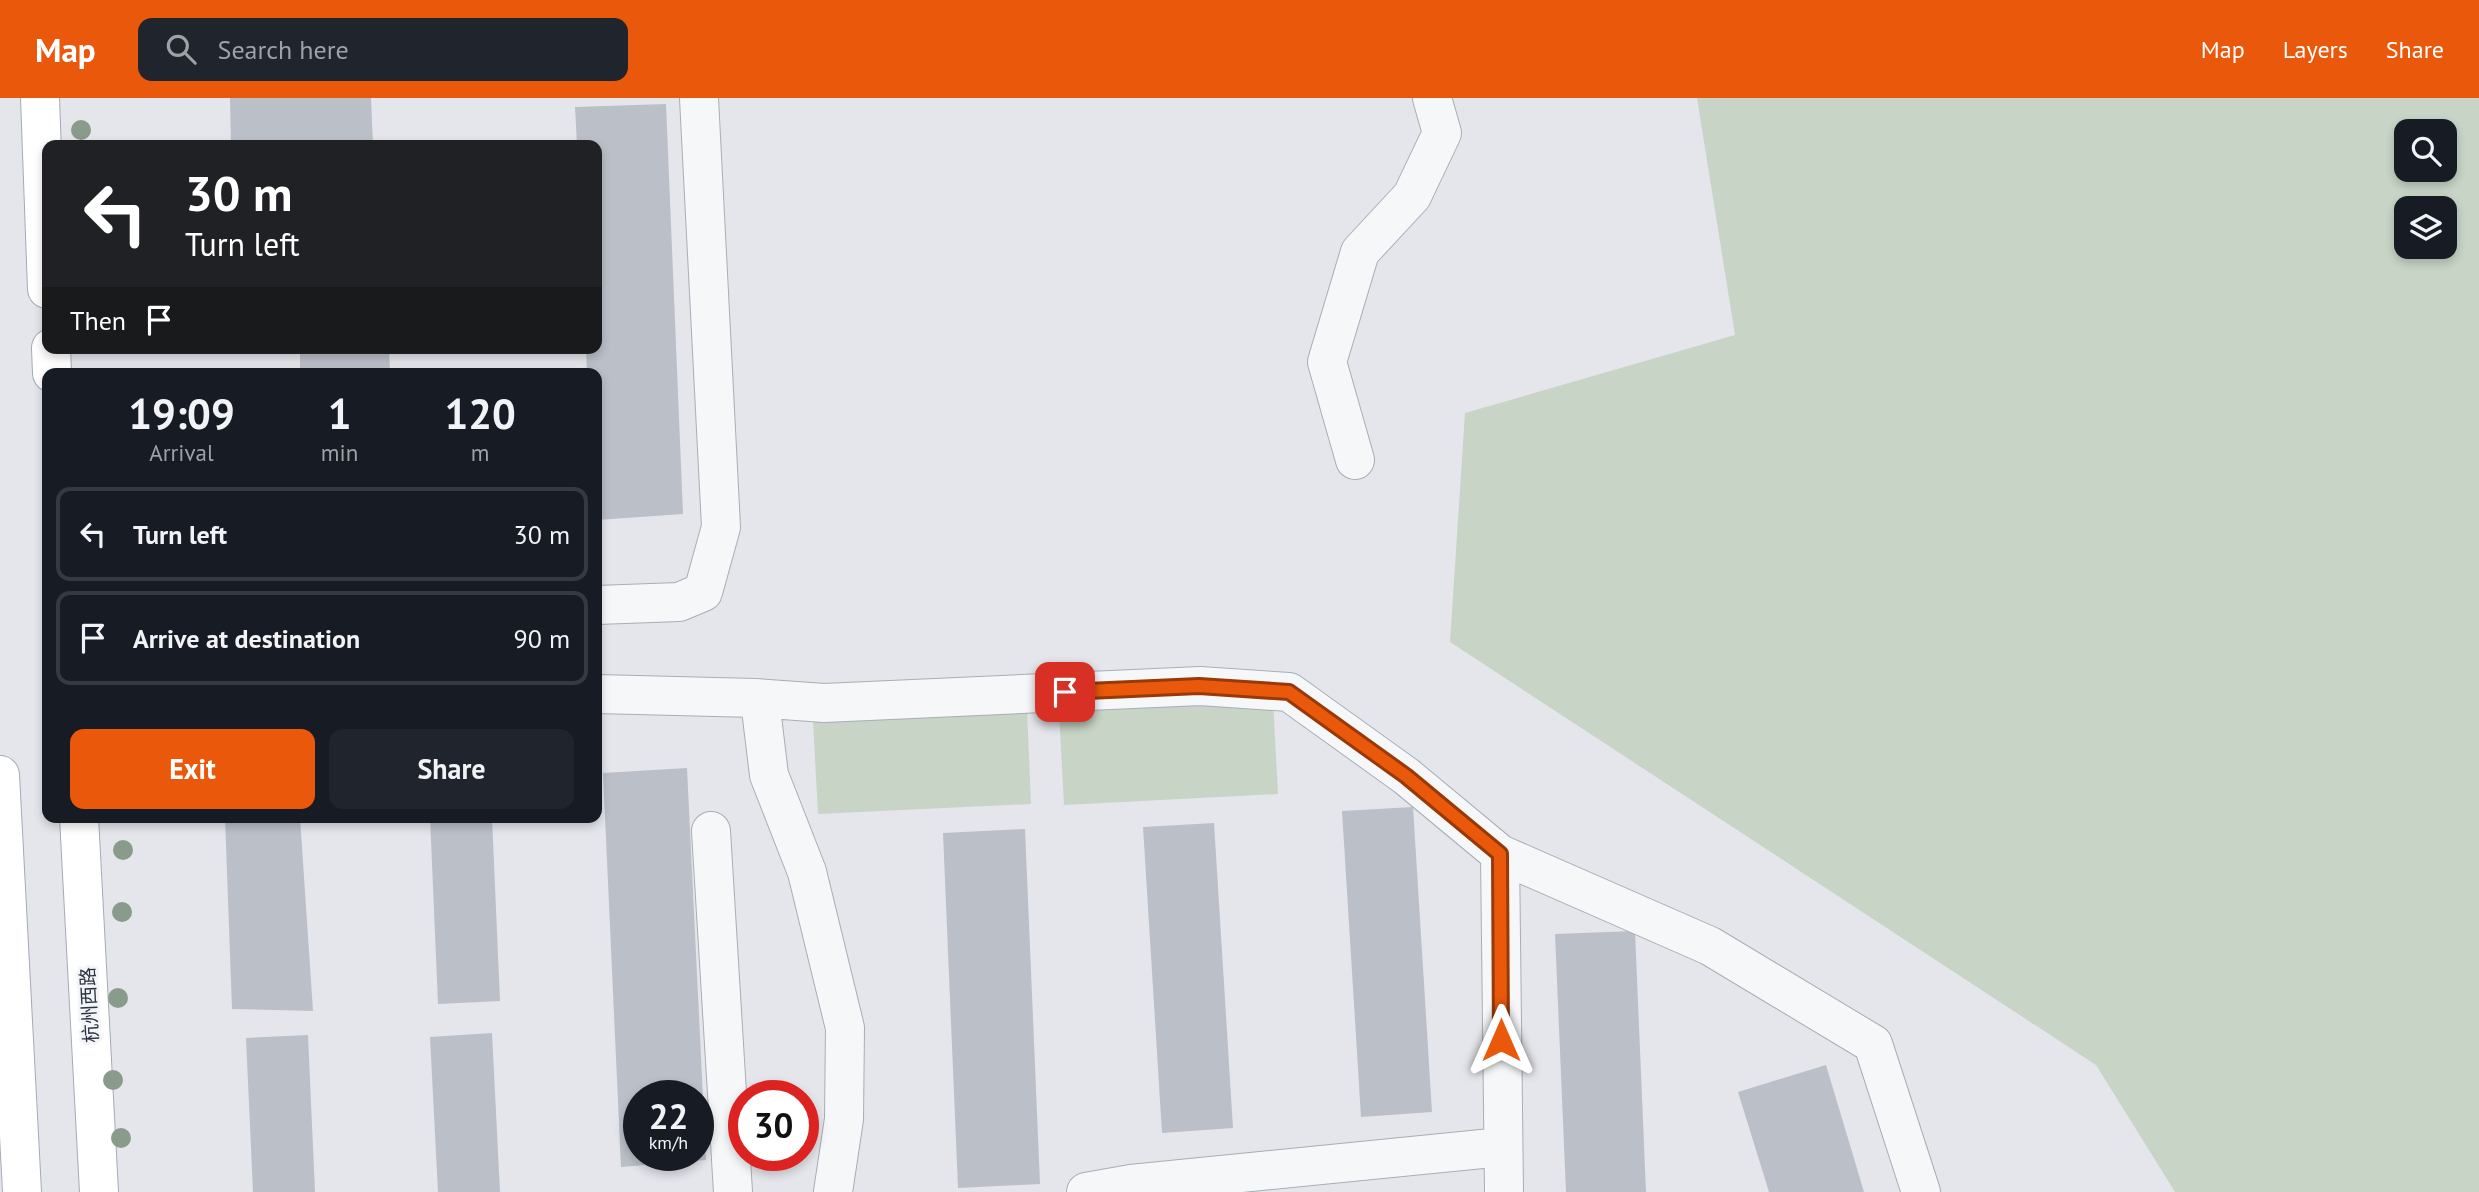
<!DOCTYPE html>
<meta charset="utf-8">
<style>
:root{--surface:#171b24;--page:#20242c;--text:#f1f3f6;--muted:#9ea1a6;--line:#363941;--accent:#ea580c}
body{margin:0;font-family:"PT Sans","Noto Sans SC",sans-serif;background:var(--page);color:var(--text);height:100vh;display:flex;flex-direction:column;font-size:26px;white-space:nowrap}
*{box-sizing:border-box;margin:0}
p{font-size:23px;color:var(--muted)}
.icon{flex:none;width:38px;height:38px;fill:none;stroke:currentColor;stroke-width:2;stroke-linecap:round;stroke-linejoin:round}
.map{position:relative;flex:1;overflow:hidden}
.drawer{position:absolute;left:42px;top:270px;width:560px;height:455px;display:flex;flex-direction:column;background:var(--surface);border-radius:14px;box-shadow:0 4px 10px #0003}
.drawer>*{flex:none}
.hud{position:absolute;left:42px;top:42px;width:560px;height:214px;border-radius:14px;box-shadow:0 4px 10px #0003;background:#202124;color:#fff;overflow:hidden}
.tools{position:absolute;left:2394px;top:21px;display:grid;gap:14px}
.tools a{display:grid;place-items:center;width:63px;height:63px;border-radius:14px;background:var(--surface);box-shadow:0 4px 10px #0003;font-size:35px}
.speed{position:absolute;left:623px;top:982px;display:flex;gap:14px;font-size:35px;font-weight:700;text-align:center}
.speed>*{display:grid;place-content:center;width:91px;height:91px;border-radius:50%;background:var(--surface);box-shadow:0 4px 10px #0003;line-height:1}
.speed small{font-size:18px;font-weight:400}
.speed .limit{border:10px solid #d22;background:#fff;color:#111}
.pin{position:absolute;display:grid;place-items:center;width:60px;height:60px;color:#fff;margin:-30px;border-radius:14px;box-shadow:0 4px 10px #0006}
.me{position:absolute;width:77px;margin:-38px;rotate:0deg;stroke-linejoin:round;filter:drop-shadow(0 0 5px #0008)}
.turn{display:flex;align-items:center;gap:24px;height:147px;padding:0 28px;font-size:32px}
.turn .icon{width:91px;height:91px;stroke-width:2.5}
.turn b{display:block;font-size:49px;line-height:60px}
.then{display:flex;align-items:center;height:66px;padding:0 28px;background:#0003;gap:14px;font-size:26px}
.eta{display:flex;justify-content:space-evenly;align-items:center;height:119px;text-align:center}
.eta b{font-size:42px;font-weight:700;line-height:49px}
.action{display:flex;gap:14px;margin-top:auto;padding:14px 28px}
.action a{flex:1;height:80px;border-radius:14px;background:var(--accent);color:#fff;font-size:28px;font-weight:700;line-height:80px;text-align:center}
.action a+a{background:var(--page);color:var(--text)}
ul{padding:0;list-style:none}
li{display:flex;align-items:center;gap:21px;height:94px;margin:0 14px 10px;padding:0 14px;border:4px solid var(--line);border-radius:14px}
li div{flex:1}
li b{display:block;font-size:26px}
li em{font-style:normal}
header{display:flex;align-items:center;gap:42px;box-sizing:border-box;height:98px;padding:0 35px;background:var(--accent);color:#fff}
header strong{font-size:33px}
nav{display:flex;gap:38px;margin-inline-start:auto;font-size:24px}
.search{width:490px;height:63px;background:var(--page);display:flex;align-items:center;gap:18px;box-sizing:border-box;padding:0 24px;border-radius:14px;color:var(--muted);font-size:26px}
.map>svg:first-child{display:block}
</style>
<header>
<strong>Map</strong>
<div class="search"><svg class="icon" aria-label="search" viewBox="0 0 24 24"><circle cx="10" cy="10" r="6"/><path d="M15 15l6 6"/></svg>Search here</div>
<nav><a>Map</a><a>Layers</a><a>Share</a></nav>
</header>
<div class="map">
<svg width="2479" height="1094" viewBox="0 0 2479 1094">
<rect width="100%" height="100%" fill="#e4e6eb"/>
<path fill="#c8d4c5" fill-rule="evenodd" d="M 1697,0 L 2479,0 L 2479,1094 L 2175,1094 L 2096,967 L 1450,544 L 1465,315 L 1735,237 ZM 2406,33 L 2445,33 L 2445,72 L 2406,72 ZM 2406,110 L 2445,110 L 2445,149 L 2406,149 Z
M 1273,603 L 1278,696 L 1064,707 L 1059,613 Z
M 1027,612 L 1031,706 L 818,716 L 813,623 Z"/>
<path fill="#bbbfc7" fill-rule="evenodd" d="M 230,0 L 371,0 L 373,47 L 231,47 Z
M 666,6 L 683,416 L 597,422 L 597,275 L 587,275 L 586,250 L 597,250 L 597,47 L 577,47 L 575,9 Z
M 300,250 L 389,250 L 390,275 L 300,275 Z
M 687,670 L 706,1062 L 621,1069 L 603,675 ZM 639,998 L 698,998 L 698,1057 L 639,1057 Z
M 1413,709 L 1432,1014 L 1361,1019 L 1342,713 Z
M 225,719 L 300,719 L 313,913 L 232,911 Z
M 430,719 L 492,719 L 500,903 L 438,906 Z
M 1214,725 L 1233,1030 L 1162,1035 L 1143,729 Z
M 1025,731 L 1040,1086 L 958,1090 L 943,735 Z
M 1635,833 L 1646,1094 L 1566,1094 L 1555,836 Z
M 492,935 L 500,1094 L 438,1094 L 430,939 Z
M 308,937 L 315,1094 L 253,1094 L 246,940 Z
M 1826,967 L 1864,1094 L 1769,1094 L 1738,994 Z"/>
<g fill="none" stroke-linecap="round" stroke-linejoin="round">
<defs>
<path id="street" d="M 1355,362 L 1327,264 L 1360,154 L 1412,98 L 1442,35 L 1432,0
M 597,507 L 679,504 L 703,494 L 721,429 L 699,0
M 597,596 L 755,600 L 761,611 L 769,677 L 807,774 L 845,930 L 844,1021 L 833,1094
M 755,600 L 824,605 L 1200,588 L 1289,594 L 1406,678 L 1500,756 L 1710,848 L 1873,946 L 1921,1094
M 711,733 L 733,1094
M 1500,756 L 1504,1094
M 1086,1094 L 1131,1086 L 1502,1049"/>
<path id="primary" d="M 40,0 L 47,191
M 51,250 L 52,275
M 0,677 L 22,1094
M 79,719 L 99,1094"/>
</defs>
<use href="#street" stroke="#a9adb5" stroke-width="40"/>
<use href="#primary" stroke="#a4aab6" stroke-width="40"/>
<use href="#street" stroke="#f6f7f9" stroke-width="38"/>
<use href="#primary" stroke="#fff" stroke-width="38"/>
</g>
<g fill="#899b8a">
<circle cx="81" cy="32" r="10"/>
<circle cx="123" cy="752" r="10"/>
<circle cx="122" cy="814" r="10"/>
<circle cx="118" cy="900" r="10"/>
<circle cx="113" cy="982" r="10"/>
<circle cx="121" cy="1040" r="10"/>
</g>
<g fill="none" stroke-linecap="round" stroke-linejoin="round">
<defs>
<path id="route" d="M 1065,594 L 1199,588 L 1289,594 L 1406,678 L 1500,756 L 1501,942"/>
</defs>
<use href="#route" stroke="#983908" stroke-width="18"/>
<use href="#route" stroke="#ea580c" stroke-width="12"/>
</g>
<g text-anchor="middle" stroke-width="6" stroke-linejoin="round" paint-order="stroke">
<g font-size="19" fill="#2c3342" stroke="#f3f5f8">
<text transform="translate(89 907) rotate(-93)" y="7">杭州西路</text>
</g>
</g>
</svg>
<div class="tools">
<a><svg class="icon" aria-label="search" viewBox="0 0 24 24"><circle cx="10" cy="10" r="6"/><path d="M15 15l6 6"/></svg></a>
<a><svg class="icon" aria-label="layers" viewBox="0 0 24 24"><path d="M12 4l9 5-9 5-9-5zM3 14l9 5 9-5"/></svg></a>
</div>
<div class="speed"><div>22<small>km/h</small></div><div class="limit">30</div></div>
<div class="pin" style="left:1065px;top:594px;background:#d93025"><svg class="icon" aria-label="arrive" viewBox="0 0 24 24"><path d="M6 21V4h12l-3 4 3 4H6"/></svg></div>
<svg class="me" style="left:1501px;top:942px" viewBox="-20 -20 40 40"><path d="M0-17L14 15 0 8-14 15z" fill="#ea580c" stroke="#fff" stroke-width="4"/></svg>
<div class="hud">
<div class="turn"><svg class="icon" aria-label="left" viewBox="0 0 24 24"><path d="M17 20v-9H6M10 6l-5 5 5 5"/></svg><div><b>30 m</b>Turn left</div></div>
<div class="then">Then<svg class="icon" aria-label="arrive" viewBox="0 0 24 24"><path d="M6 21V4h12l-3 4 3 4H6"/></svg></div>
</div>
<section class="drawer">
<div class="eta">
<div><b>19:09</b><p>Arrival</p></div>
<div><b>1</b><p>min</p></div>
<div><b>120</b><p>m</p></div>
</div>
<ul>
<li><svg class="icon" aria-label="left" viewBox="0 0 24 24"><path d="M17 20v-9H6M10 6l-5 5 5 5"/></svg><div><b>Turn left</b></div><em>30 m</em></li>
<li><svg class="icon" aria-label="arrive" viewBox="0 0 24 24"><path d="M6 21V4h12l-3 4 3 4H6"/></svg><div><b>Arrive at destination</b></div><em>90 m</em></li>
</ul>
<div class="action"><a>Exit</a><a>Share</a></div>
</section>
</div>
